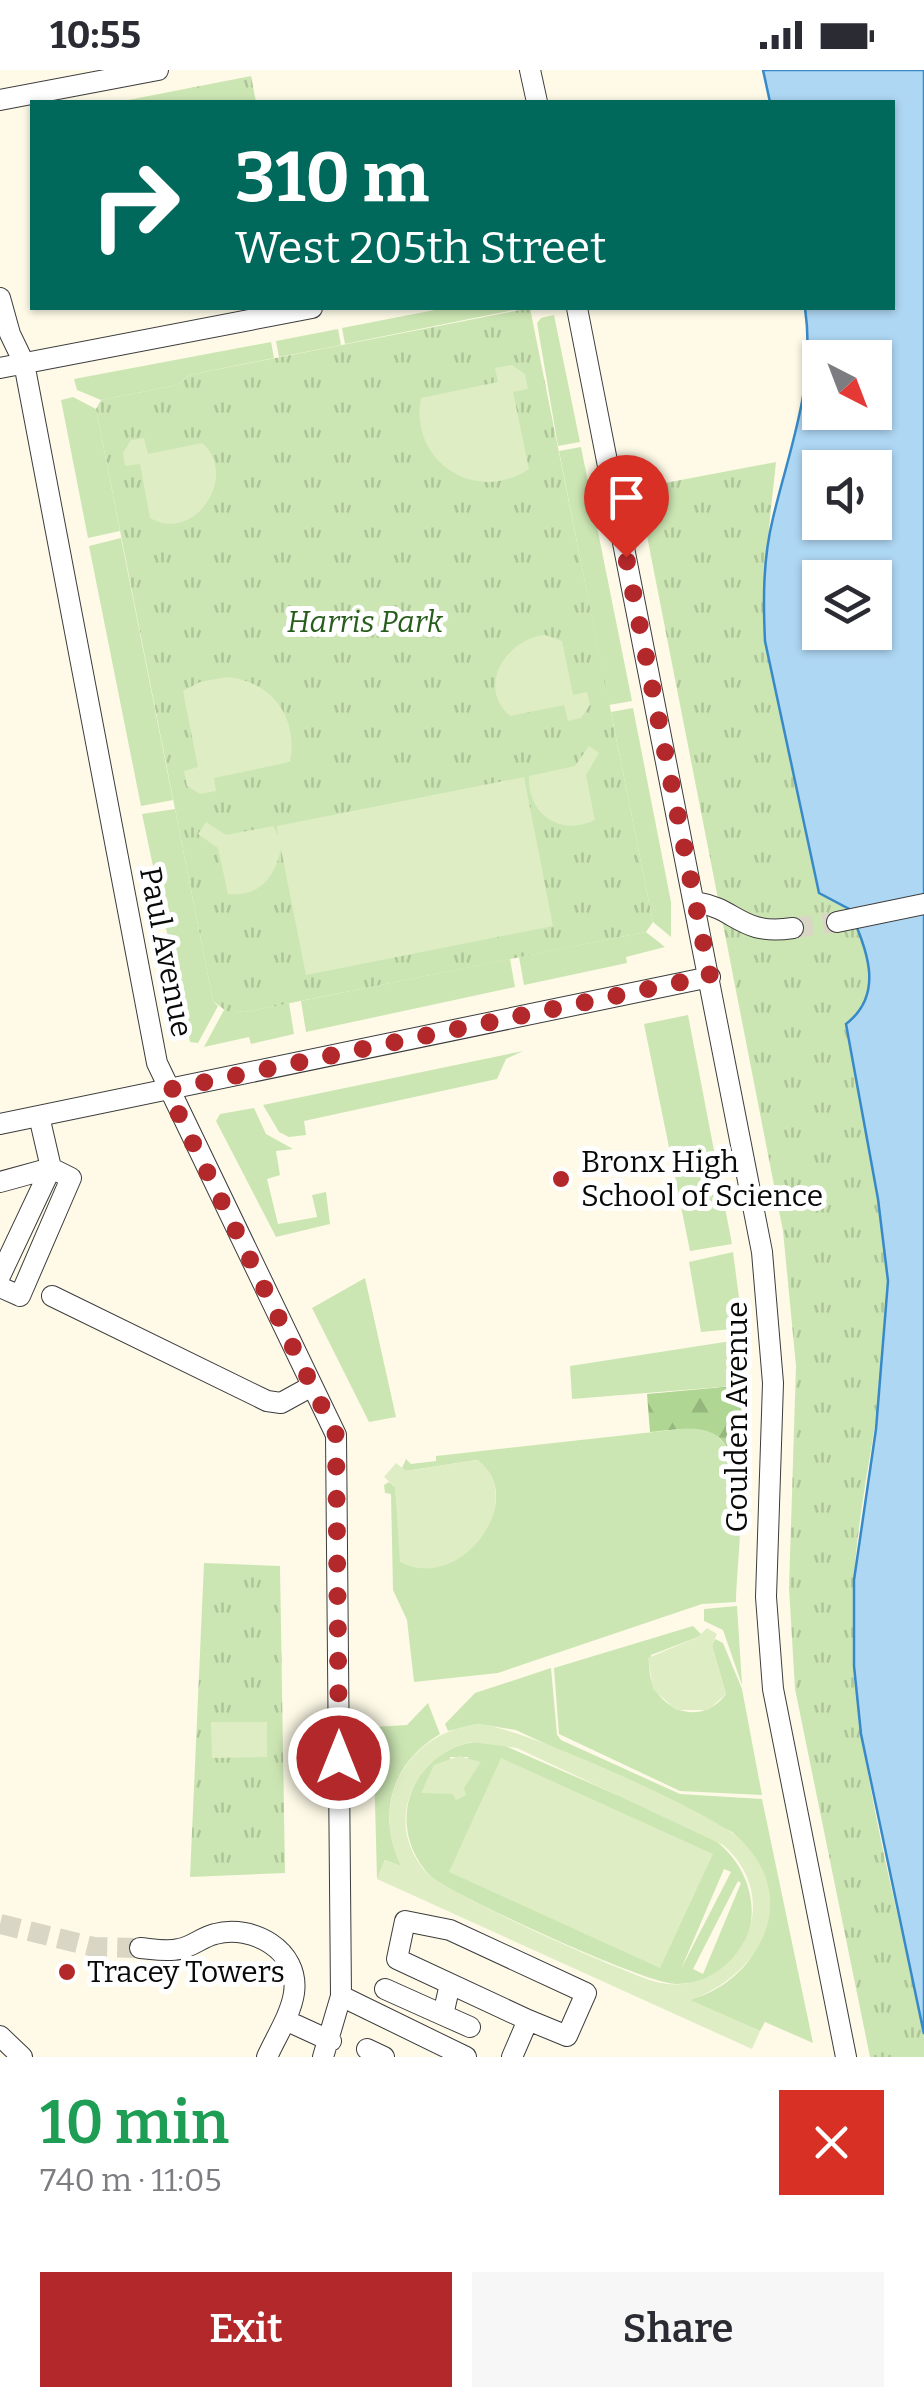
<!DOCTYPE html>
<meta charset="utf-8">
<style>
:root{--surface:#fff;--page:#f7f7f7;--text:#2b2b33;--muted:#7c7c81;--accent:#b3282a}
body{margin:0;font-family:Bitter,serif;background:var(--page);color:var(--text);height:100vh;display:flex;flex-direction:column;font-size:38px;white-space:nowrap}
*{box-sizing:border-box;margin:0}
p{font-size:32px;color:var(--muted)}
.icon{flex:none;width:55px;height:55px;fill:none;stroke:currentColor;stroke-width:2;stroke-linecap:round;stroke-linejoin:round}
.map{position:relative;height:1987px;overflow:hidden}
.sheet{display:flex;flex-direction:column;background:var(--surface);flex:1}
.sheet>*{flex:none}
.top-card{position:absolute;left:30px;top:30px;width:865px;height:210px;border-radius:0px;box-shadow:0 2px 8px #0004;background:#00695c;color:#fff;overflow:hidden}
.needle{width:65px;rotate:138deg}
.controls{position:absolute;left:802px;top:270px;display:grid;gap:20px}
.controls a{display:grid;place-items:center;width:90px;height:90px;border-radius:0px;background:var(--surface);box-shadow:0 2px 8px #0004;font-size:50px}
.pin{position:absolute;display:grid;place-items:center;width:85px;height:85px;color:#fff;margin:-102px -42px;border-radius:50% 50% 50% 0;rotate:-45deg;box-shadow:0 0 10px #0007}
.pin .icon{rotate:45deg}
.me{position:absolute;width:110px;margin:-55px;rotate:0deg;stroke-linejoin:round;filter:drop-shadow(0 0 8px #0008)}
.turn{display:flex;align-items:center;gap:35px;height:210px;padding:0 40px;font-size:45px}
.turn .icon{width:130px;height:130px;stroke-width:2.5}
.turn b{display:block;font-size:70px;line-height:85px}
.round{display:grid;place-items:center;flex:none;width:105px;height:105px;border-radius:0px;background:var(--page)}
.summary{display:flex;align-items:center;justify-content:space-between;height:170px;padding:0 40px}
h1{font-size:60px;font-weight:600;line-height:75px;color:#1e9e55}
.cta{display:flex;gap:20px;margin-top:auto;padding:20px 40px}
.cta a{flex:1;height:115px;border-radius:0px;background:var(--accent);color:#fff;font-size:40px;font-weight:600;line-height:115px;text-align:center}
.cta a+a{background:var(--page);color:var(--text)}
.status{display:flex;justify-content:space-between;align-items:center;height:70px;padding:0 50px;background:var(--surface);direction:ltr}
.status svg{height:28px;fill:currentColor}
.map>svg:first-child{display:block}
</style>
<div class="status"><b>10:55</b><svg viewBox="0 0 49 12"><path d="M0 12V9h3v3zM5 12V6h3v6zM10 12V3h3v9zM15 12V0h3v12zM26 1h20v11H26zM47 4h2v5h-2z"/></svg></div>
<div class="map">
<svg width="924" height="1987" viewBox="0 0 924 1987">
<defs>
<pattern id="forest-firs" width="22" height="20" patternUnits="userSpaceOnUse" patternTransform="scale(2.5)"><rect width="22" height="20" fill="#afd693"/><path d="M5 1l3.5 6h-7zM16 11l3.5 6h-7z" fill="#95b67d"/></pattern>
<pattern id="park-tufts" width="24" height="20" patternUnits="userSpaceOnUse" patternTransform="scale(2.5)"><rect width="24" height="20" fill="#cce6b3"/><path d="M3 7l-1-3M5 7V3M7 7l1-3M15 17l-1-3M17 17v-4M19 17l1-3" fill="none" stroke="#aec499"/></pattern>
</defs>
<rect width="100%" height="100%" fill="#fefae7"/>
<path fill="#cce6b3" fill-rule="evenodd" d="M 445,238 L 523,238 L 345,274 L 342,258 Z
M 554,245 L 580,372 L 558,376 L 537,253 L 541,248 Z
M 338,259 L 341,275 L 279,287 L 276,271 Z
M 271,272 L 274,288 L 189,305 L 177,315 L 101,330 L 77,320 L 74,309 Z
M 73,327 L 96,339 L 120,461 L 88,468 L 61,330 Z
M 581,377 L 632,631 L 609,635 L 559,381 Z
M 121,468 L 173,730 L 141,736 L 89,476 Z
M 633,638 L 671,832 L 671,867 L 653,852 L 611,642 Z
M 175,739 L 213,931 L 218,936 L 198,973 L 190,972 L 142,744 Z
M 646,862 L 665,877 L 626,887 L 627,893 L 524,915 L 519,887 Z
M 510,889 L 515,917 L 306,962 L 301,931 Z
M 289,933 L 294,964 L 251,974 L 249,967 L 204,977 L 224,940 L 245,942 Z
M 688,945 L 732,1174 L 690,1181 L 644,954 Z
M 523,981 L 506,989 L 497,1009 L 304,1051 L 306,1065 L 289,1067 L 279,1062 L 263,1035 Z
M 254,1038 L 266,1064 L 293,1079 L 276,1081 L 280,1105 L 267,1109 L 278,1154 L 317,1147 L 312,1125 L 326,1122 L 330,1154 L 276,1167 L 216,1051 L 220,1044 Z
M 733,1182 L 743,1258 L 701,1262 L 689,1192 Z
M 365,1208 L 396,1347 L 369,1352 L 312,1238 Z
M 744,1269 L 746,1315 L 572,1329 L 570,1296 Z
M 699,1357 C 759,1372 736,1484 736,1532 L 702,1534 L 498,1603 L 414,1612 L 407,1550 L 393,1520 L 391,1424 L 385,1423 L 384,1415 L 389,1412 L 395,1417 L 399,1457 L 413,1497 C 472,1504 526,1426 477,1390 L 406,1401 L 402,1398 L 406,1389 L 411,1394 L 436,1391 L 436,1386 Z
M 737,1536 L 742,1615 L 723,1560 L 704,1551 L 704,1539 Z
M 693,1556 L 701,1564 L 698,1567 L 651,1585 C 639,1630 696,1665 726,1624 L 712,1576 L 715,1569 L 723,1573 L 742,1619 L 762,1725 L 680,1721 L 559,1664 L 554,1598 Z
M 551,1598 L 557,1665 L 561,1670 L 680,1724 L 762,1729 L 813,1973 L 765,1952 L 760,1961 L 689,1930 C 768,1909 796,1818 732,1762 L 516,1660 L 478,1654 L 448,1661 L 445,1654 L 475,1623 Z
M 428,1633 L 440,1664 C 391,1693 376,1746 402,1797 L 385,1790 L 377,1809 L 373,1657 L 407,1655 Z
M 494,1671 L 704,1763 C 778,1806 764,1913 676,1914 C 645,1914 462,1829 432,1808 C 377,1752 417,1667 494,1671 ZM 450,1687 L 468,1687 L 463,1719 L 456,1729 ZM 724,1799 L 731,1802 L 681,1899 ZM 738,1811 L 741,1813 L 703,1904 L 693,1899 Z"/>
<path fill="url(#forest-firs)" d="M 746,1315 L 741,1413 C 724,1351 706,1356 650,1362 L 647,1324 Z"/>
<path fill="url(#park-tufts)" d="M 251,6 L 256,32 L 118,32 Z
M 530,238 L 653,852 L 646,862 L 245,942 L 226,941 L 213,931 L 96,339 L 101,330 L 177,315 L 189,305 Z
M 776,392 L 765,495 L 765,571 L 819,823 L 849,839 C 866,878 885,923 846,954 C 864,1054 895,1159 887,1261 C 881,1344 859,1426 854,1509 C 845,1661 894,1816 924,1964 L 924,1987 L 870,1987 L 795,1619 L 789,1518 L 796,1296 L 783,1161 L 639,425 L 649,416 Z
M 204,1493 L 280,1496 L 285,1803 L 190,1807 Z"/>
<path fill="#deedc4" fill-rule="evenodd" d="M 512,295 L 525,304 L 528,319 L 513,322 L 529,399 C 475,435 409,391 421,328 L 498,312 L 495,298 Z
M 144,368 L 148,384 L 202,373 C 240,406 194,474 150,448 L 140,394 L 125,396 L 123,383 L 131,370 Z
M 545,565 L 562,571 L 573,625 L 587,622 L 590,635 L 581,648 L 568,651 L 564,635 L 510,646 C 476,617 506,569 545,565 Z
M 227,607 C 272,611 299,648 290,692 L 214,708 L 216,721 L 200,724 L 187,716 L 184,701 L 198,697 L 183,621 L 200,612 Z
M 589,676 L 599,683 L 586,705 L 595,750 C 560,767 527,744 529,706 L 575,696 Z
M 524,707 L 553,856 L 306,905 L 281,779 C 275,806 261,827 228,824 L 218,778 L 198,764 L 206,752 L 226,765 L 273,756 L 278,765 L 277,756 Z
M 477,1390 C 529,1427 463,1524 400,1492 L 395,1417 L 384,1407 L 396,1393 L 406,1401 Z
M 707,1558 L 717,1564 L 712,1576 L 726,1624 L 708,1640 L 676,1640 L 653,1619 L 648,1588 L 698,1567 Z
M 211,1652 L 267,1652 L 267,1687 L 212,1688 Z
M 478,1654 C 516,1655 714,1743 741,1770 C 802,1831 759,1906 690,1930 L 760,1961 L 752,1979 L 377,1809 L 385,1790 L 401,1796 C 369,1731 407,1663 478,1654 ZM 471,1672 L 517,1678 L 723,1775 C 747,1795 759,1826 750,1857 C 741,1887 715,1910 684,1914 C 674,1915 663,1914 653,1911 C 616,1899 448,1825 426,1802 C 383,1754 412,1686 471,1672 Z
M 459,1686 L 481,1692 L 464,1718 L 466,1725 L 456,1730 L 453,1724 L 421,1723 L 434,1695 Z
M 501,1688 L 713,1784 L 660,1898 L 449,1802 Z"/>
<path fill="#aed7f3" stroke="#3889c7" stroke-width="2.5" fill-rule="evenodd" d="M 763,0 L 924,0 L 924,1964 L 861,1664 L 854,1596 L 854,1510 L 876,1359 L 888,1211 L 878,1129 L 846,954 C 886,923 866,878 849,839 L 819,823 L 765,571 C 763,530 763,488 773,448 C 790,376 816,314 805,238 L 892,238 L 892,32 L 770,32 ZM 820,288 L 875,288 L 875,342 L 820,342 ZM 820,398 L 875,398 L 875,452 L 820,452 ZM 820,508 L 875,508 L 875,562 L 820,562 Z"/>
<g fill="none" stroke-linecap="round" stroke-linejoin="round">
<path stroke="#d9d6c6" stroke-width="20" stroke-dasharray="20 10" stroke-linecap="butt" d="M 793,858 L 837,852
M 0,1854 L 94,1877 L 140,1878"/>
<defs>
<path id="minor" d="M 530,0 L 537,32
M 0,30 L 158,0
M 0,228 L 10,264 L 24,293 L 157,993 L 336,1365 L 341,1926 L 323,1987
M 577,238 L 762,1182 L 773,1313 L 766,1527 L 773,1619 L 846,1987
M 0,298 L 312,238
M 696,832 C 738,839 740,866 793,858
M 837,852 L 924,834
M 0,1054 L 710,907
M 0,1112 L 51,1098 L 71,1108 L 20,1226 L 0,1217
M 0,1206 L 51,1098 L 39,1046
M 52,1226 L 267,1331 L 281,1333 L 312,1316
M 140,1878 C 152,1879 167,1882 179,1879 C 192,1877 202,1867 215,1864 C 252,1854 300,1880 294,1923 C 291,1944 276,1967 267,1987
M 450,1914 L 443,1945 L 470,1957
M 385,1919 L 443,1945
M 341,1926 L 466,1987
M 296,1955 L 331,1971
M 0,1966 L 22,1987
M 367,1979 L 384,1987
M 512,1987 L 528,1950 L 397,1889 L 405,1851 L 450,1860 L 586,1923 L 567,1966 L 528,1950"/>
</defs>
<use href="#minor" stroke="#3c3c3c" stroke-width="22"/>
<use href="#minor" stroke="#fff" stroke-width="20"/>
</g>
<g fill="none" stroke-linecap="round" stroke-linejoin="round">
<path stroke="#b3282a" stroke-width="18" stroke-dasharray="0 32.4" d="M 339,1688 L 336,1365 L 167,1020 L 710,906 L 626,487"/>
</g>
<g fill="#b3282a" stroke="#fff" stroke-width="4">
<circle cx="561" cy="1109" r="10"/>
<circle cx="67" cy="1902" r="10"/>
</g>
<g text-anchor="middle" stroke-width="10" stroke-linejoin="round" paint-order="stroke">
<g font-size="30" font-style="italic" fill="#295d1e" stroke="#fff">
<text x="365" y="562">Harris Park</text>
</g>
<g font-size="30" fill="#090909" stroke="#fff">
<text transform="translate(166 882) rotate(79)" y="10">Paul Avenue</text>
<text transform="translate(737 1347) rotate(-90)" y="10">Goulden Avenue</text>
</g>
<g font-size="30" fill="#090909" stroke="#fff" text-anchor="start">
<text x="581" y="1102">Bronx High<tspan x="581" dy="34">School of Science</tspan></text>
<text x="87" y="1912">Tracey Towers</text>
</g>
</g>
</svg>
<div class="controls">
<a><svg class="needle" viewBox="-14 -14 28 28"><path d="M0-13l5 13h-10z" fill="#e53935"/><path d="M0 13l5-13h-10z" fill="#7c7c81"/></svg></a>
<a><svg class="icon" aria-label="sound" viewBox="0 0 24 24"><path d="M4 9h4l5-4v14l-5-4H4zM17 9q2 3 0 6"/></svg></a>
<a><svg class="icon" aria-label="layers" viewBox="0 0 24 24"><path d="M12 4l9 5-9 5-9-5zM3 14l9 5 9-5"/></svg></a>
</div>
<div class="pin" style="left:626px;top:487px;background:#d93025"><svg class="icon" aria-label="arrive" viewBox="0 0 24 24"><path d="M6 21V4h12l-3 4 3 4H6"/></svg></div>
<svg class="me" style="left:339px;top:1688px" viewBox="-20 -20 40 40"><circle r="17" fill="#b3282a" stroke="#fff" stroke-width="3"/><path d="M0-11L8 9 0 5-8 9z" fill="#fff"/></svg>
<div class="top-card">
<div class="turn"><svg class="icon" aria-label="right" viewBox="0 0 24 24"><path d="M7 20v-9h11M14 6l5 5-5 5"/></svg><div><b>310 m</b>West 205th Street</div></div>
</div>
</div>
<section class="sheet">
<div class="summary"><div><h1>10 min</h1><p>740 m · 11:05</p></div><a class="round" style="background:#d93025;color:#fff"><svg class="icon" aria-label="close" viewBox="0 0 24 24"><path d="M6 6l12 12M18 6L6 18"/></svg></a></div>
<div class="cta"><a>Exit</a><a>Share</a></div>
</section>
